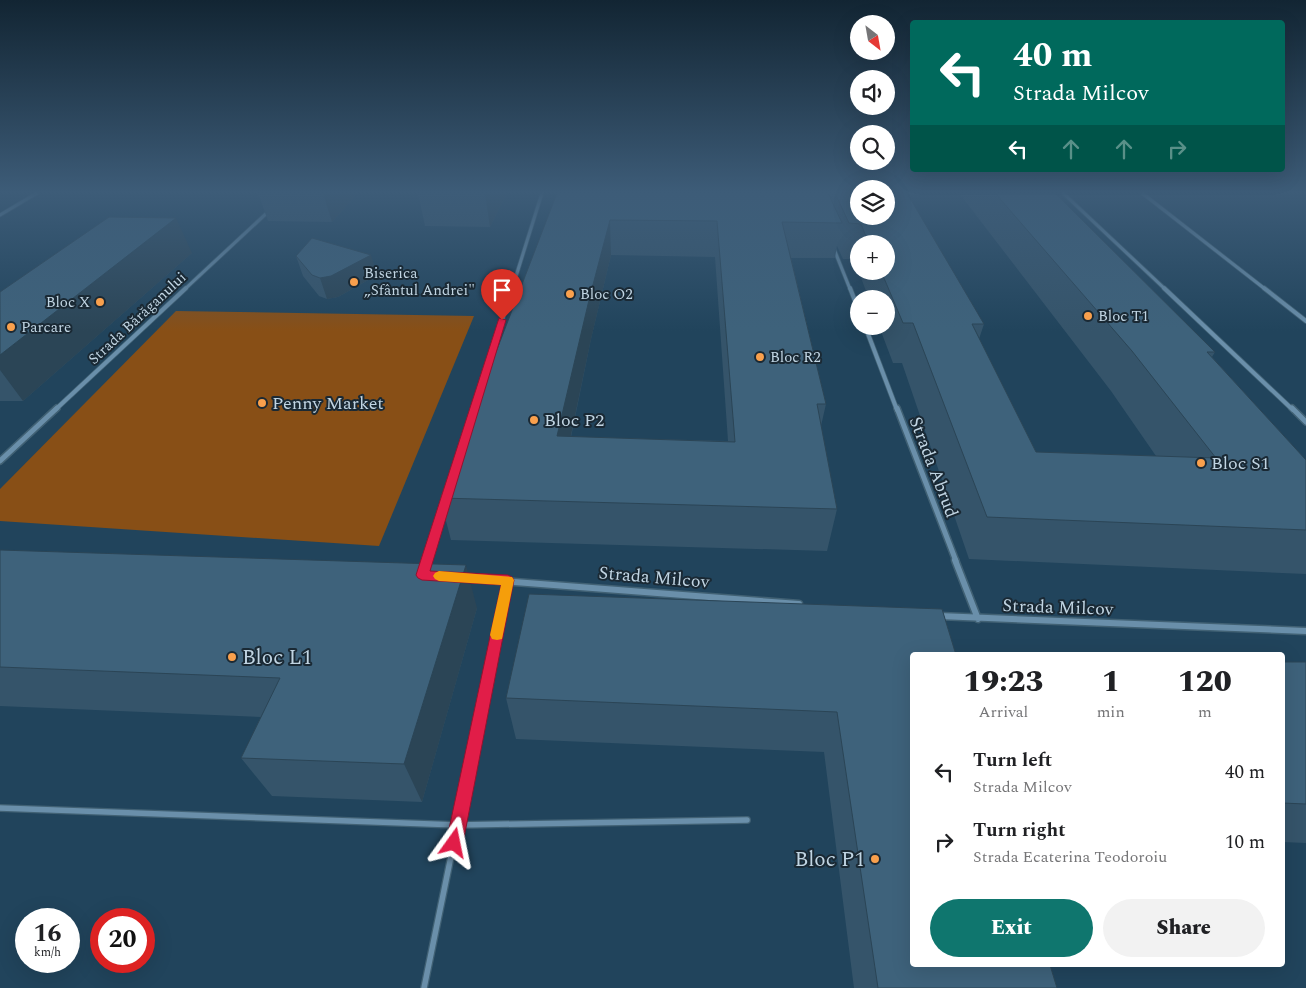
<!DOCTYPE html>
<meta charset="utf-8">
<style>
:root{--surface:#fff;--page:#f2f2f2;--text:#202124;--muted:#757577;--accent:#0f766e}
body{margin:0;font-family:Spectral,serif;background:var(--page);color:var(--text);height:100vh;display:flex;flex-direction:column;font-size:19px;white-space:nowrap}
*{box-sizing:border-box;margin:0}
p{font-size:16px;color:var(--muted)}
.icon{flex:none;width:28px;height:28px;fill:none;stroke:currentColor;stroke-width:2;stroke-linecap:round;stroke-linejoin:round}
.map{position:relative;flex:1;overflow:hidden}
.drawer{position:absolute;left:910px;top:652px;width:375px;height:315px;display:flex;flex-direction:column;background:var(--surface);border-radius:5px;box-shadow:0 5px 20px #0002}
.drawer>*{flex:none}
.top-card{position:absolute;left:910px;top:20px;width:375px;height:152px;border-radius:5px;box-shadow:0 5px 20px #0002;background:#00695c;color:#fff;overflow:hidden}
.needle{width:32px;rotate:149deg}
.buttons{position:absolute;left:850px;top:15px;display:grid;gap:10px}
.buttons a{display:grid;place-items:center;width:45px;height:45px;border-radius:50%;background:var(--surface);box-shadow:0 5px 20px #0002;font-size:25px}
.speed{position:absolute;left:15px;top:908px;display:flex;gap:10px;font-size:25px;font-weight:700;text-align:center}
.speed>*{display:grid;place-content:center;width:65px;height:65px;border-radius:50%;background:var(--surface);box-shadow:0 5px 20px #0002;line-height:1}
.speed small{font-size:12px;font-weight:400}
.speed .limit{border:8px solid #d22;background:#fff;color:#111}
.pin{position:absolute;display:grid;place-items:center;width:42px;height:42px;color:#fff;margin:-51px -21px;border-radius:50% 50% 50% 0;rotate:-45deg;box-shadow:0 0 5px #0007}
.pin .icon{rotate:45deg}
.me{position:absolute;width:55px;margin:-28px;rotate:12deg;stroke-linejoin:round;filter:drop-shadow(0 0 4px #0008)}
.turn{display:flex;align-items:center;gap:18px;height:105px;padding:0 20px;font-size:22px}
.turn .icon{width:65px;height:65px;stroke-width:2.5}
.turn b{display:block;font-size:35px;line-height:42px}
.lanes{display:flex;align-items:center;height:48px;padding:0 20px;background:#0003;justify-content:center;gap:25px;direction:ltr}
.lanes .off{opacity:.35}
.eta{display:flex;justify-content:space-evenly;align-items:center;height:85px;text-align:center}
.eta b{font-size:30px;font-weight:800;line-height:35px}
.primary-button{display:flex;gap:10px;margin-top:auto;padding:10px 20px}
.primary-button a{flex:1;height:58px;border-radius:30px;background:var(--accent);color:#fff;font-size:20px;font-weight:800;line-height:58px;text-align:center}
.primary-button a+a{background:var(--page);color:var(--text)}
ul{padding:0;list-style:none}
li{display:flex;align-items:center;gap:15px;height:70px;padding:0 20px}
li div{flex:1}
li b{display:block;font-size:19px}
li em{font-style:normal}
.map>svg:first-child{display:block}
</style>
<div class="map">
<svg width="1306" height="988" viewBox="0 0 1306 988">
<rect width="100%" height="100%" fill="#21445c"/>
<path fill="#884f16" d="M 176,311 L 474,316 L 379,546 L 0,521 L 0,489 Z"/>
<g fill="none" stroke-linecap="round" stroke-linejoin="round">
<defs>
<path id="lane-far1" d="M 473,751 L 508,580"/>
<path id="lane" d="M 0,808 L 458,825 L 747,820
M 424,988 L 473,749"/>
<path id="street-far3" d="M 1063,193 L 1165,289
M 1142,193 L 1265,289
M 0,215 L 37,193
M 834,249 L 850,289
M 185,289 L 270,210
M 512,289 L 542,193"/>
<path id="street-far2" d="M 850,288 L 859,311
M 1164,288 L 1293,410
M 1264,288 L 1306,321
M 865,326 L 897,410
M 474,409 L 512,288
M 55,410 L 186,288"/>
<path id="street-far1" d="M 897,408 L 956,561
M 1292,408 L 1306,422
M 0,461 L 57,408
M 427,561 L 445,503"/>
<path id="street" d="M 955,560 L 978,619
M 424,569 L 427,560
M 463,578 L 799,604
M 939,616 L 1306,631"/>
</defs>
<use href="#lane-far1" stroke="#416174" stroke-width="7"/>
<use href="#lane" stroke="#416174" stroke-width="8"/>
<use href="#street-far3" stroke="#416174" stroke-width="4.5"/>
<use href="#street-far2" stroke="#416174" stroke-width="5.5"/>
<use href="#street-far1" stroke="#416174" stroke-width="8"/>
<use href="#street" stroke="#416174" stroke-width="9"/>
<use href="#lane-far1" stroke="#6a8faa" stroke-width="4.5"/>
<use href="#lane" stroke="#6a8faa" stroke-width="5.5"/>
<use href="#street-far3" stroke="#6a8faa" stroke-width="3"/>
<use href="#street-far2" stroke="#6a8faa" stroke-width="4"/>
<use href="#street-far1" stroke="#6a8faa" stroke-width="5"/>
<use href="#street" stroke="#6a8faa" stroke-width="6"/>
</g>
<path fill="#35546a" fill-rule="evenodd" d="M 258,193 L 358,193 L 332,222 L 268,221 Z
M 418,193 L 507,193 L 490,227 L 425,226 Z
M 557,193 L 859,193 L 984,324 L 979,339 L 1036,452 L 1156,456 L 1111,391 L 959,193 L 1058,193 L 1057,195 L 1215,352 L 1212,357 L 1306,460 L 1306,574 L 969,559 L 902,363 L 893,363 L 879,326 L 886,326 L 886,299 L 869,299 L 854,259 L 843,259 L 837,246 L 835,258 L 791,258 L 826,404 L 821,426 L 837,509 L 827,551 L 451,540 L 440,498 ZM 859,244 L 886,244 L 886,271 L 859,271 ZM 611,255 L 715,257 L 728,441 L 571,437 L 591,339 Z
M 192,253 L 23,401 L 0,401 L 0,292 Z
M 296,256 L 377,275 L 338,297 L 327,299 L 319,296 L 303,276 Z
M 0,550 L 477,608 L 422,802 L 272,796 L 241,758 L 261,717 L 0,706 Z
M 942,609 L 1057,988 L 854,988 L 824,752 L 516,739 L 506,698 Z
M 1282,662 L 1306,662 L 1306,843 L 1282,842 Z"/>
<path fill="#2b4556" d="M 323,193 L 358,193 L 332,222 Z
M 485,193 L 507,193 L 490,227 Z
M 176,218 L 192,253 L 23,401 L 0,370 L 0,355 Z
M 610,220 L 611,255 L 591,339 L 562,478 L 557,436 L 589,300 Z
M 371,255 L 377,275 L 338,297 L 327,299 L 320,278 Z
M 466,565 L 477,608 L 422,802 L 404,764 Z"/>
<path fill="#3e627b" stroke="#2b4556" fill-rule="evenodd" d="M 557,193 L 828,193 L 842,223 L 782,222 L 826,404 L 817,404 L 837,509 L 440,498 ZM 610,220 L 717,221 L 735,442 L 557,436 L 589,300 Z
M 835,193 L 859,193 L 859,216 L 886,216 L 886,193 L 907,193 L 984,324 L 972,324 L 1036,452 L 1216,458 L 1132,351 L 995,193 L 1055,193 L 1215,352 L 1207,352 L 1306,460 L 1306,530 L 987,517 L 913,323 L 903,323 L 881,271 L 886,271 L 886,244 L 869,244 L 861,224 L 849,223 Z
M 109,217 L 176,218 L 0,355 L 0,292 Z
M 312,238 L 371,255 L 331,276 L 320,278 L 312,275 L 296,256 Z
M 0,550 L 466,565 L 404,764 L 241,758 L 280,678 L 0,667 Z
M 529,594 L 942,609 L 956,655 L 912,655 L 912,965 L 1050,965 L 1057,988 L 878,988 L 837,712 L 506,698 Z
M 1019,653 L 1069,655 L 1019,655 Z
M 1282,662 L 1306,662 L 1306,804 L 1282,803 Z"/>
<linearGradient id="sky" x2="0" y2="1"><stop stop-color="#122533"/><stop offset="0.58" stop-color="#3d5c78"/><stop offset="1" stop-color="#3d5c78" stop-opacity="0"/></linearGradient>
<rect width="1306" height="331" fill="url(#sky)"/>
<path fill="#e11d48" stroke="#92132f" d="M 499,318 L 506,320 L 430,571 L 508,575 L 512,577 L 514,580 L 463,843 L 460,849 L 454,852 L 448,849 L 446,843 L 501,585 L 422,580 L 418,578 L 416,575 Z"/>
<path fill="#f59e0b" d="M 439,571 L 512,577 L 514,580 L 502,639 L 497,640 L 492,639 L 490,635 L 501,585 L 439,581 L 435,579 L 433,576 L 435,573 Z"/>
<g fill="#f9a04d" stroke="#1a2934" stroke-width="2">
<circle cx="354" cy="282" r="5"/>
<circle cx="570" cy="294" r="5"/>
<circle cx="100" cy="302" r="5"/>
<circle cx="1088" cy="316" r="5"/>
<circle cx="11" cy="327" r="5"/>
<circle cx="760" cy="357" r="5"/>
<circle cx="262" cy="403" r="5"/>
<circle cx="534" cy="420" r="5"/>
<circle cx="1201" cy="463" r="5"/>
<circle cx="232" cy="657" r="5"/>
<circle cx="875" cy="859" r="5"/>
</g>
<g text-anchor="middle" stroke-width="4" stroke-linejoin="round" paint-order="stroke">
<g font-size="15" fill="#c1d5e3" stroke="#1a2934" text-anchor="start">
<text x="364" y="278">Biserica<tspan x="364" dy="17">„Sfântul Andrei"</tspan></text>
<text x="580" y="299">Bloc O2</text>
<text x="90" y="307" text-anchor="end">Bloc X</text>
<text x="1098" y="321">Bloc T1</text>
<text x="21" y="332">Parcare</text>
<text x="770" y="362">Bloc R2</text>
</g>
<g font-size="15" fill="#c1d5e3" stroke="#1a2934">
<text transform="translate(137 318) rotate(-43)" y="5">Strada Bărăganului</text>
</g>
<g font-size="18" fill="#c1d5e3" stroke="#1a2934" text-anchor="start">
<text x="272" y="409">Penny Market</text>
<text x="544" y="426">Bloc P2</text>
<text x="1211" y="469">Bloc S1</text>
</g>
<g font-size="18" fill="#c1d5e3" stroke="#1a2934">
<text transform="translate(934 467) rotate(69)" y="6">Strada Abrud</text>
<text transform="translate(654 577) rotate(5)" y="6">Strada Milcov</text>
<text transform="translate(1058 607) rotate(2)" y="6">Strada Milcov</text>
</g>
<g font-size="21" fill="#c1d5e3" stroke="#1a2934" text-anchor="start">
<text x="242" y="664">Bloc L1</text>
<text x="865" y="866" text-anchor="end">Bloc P1</text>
</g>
</g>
</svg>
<div class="buttons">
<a><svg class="needle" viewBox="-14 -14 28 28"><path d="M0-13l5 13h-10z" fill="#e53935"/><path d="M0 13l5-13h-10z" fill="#757577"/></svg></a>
<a><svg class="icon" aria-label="sound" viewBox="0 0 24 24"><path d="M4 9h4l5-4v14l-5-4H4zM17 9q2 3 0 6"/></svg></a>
<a><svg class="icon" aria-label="search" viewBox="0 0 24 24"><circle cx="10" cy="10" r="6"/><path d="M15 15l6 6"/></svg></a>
<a><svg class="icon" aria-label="layers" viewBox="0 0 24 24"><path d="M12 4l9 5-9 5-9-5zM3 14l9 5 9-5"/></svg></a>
<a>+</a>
<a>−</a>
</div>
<div class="speed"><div>16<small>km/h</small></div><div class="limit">20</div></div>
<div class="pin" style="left:502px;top:320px;background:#d93025"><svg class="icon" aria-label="arrive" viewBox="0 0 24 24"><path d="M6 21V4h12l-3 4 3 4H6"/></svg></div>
<svg class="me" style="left:454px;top:843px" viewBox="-20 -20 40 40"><path d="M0-17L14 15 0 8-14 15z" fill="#e11d48" stroke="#fff" stroke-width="4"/></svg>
<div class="top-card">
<div class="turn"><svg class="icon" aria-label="left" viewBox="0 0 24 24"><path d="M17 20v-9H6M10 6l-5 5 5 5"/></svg><div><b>40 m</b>Strada Milcov</div></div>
<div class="lanes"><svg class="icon" aria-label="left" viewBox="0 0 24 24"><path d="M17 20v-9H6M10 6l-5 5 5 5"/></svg><svg class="icon off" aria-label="ahead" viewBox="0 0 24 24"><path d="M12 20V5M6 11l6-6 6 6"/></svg><svg class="icon off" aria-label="ahead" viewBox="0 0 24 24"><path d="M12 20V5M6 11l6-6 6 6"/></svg><svg class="icon off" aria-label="right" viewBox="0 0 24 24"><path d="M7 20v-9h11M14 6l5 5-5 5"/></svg></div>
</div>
<section class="drawer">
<div class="eta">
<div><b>19:23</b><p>Arrival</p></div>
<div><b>1</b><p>min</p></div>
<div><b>120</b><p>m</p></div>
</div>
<ul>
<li><svg class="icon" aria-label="left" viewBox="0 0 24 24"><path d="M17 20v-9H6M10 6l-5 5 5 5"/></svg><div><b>Turn left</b><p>Strada Milcov</p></div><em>40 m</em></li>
<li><svg class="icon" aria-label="right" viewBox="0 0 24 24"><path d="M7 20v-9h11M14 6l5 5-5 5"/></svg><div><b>Turn right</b><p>Strada Ecaterina Teodoroiu</p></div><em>10 m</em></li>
</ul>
<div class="primary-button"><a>Exit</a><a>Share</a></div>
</section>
</div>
